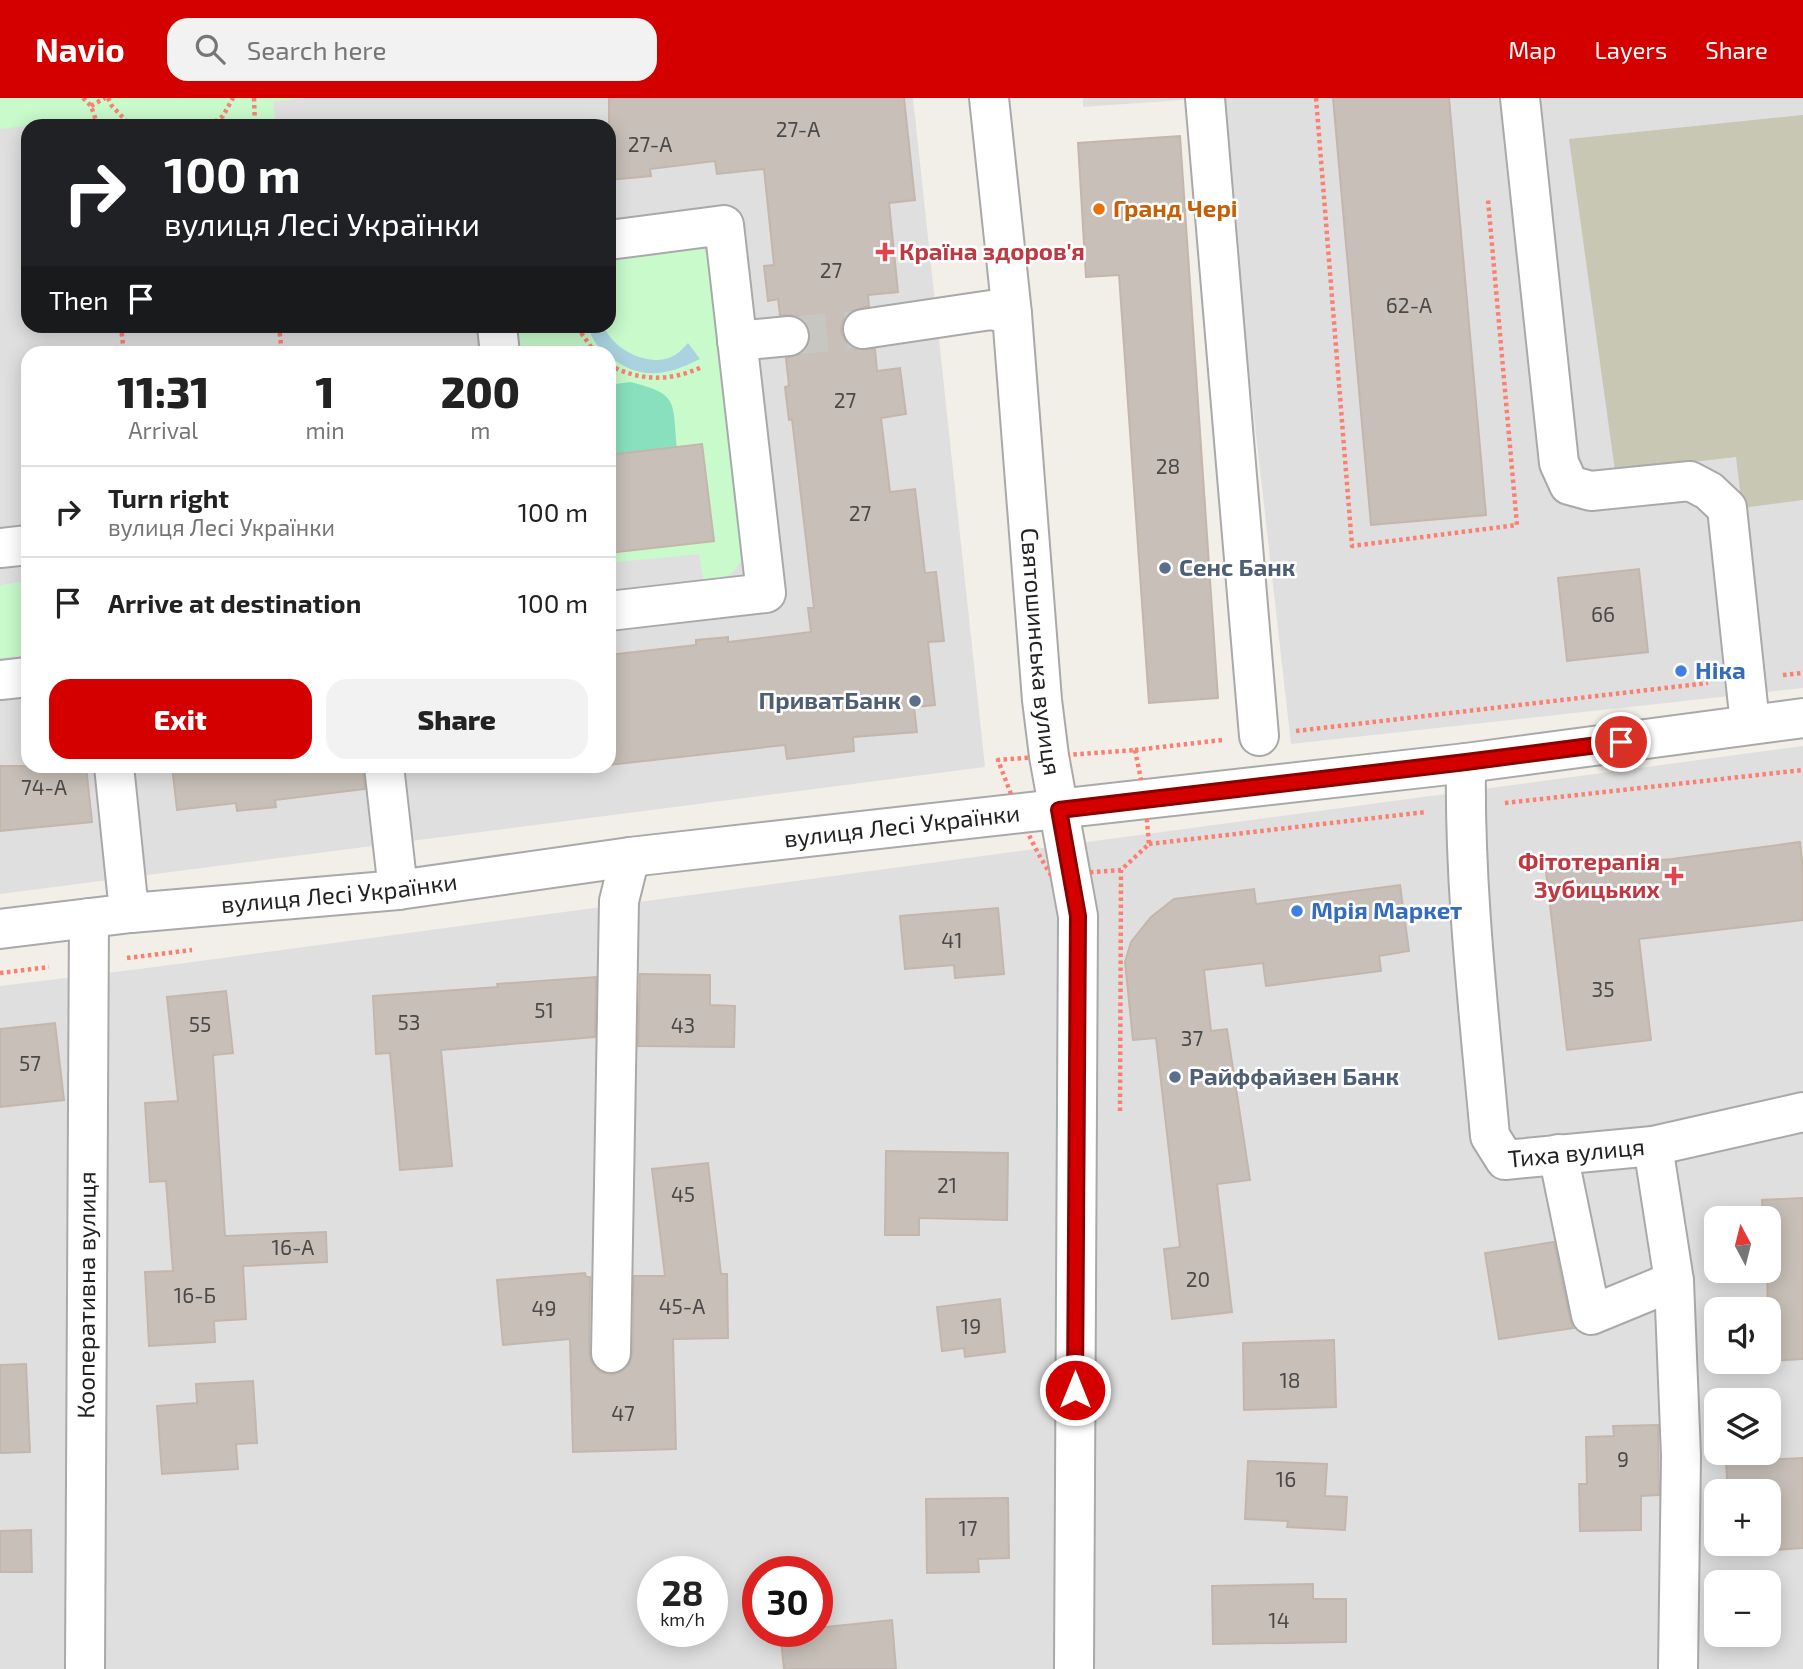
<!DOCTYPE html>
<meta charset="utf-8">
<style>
:root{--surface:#fff;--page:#f2f2f2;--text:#222;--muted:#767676;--line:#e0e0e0;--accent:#d40000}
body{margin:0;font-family:"Exo 2",sans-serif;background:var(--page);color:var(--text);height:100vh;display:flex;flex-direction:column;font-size:26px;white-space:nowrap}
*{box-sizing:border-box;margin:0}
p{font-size:23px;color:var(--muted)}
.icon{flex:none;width:38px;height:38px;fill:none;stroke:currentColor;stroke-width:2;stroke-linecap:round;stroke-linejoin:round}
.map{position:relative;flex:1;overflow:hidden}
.drawer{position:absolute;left:21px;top:248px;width:595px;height:427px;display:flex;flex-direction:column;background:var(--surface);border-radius:21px;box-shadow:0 4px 18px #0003}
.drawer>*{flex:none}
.top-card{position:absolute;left:21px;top:21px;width:595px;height:214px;border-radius:21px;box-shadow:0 4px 18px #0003;background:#202124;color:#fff;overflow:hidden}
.needle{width:46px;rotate:353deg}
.buttons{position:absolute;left:1704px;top:1108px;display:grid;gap:14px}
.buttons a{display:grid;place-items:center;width:77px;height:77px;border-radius:14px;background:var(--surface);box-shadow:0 4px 18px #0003;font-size:35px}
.speed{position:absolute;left:637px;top:1458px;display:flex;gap:14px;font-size:35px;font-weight:700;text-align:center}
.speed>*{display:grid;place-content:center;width:91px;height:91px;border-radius:50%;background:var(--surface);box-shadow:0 4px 18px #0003;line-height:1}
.speed small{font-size:18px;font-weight:400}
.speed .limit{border:10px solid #d22;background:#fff;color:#111}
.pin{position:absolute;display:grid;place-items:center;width:60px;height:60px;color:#fff;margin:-30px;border:4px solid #fff;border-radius:50%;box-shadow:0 2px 7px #0007}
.me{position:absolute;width:77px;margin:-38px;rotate:0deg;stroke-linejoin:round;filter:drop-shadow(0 0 5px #0008)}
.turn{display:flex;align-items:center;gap:24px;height:147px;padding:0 28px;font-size:32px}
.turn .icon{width:91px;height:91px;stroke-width:2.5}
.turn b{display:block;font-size:49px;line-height:60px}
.then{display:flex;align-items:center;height:66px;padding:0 28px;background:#0003;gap:14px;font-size:26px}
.eta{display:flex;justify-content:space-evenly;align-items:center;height:119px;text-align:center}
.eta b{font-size:42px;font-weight:800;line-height:49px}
.cta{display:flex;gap:14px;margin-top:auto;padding:14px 28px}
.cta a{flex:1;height:80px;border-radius:21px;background:var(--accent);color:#fff;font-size:28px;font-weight:800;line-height:80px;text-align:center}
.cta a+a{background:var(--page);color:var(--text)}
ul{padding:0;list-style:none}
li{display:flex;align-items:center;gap:21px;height:91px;padding:0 28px;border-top:2px solid var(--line)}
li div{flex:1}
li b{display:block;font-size:26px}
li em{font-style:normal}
header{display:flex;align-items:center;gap:42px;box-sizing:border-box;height:98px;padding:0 35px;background:var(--accent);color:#fff}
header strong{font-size:33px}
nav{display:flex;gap:38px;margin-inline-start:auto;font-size:24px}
.search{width:490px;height:63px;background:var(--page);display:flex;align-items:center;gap:18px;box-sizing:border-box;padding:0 24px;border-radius:21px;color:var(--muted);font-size:26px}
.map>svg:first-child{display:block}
</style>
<header>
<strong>Navio</strong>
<div class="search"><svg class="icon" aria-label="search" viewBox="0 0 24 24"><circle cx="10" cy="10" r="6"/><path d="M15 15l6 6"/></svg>Search here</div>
<nav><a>Map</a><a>Layers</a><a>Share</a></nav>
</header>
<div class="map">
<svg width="1803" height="1571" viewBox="0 0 1803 1571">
<rect width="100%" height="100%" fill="#f2efe9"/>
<path fill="#e0dfdf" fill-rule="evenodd" d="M 0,0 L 913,0 L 985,669 L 0,796 ZM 28,28 L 609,28 L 609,228 L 28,228 ZM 28,256 L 609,256 L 609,668 L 28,668 Z
M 1083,0 L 1209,0 L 1083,9 Z
M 1218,0 L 1803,0 L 1803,590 L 1291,646 Z
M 1803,648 L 1803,1571 L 0,1571 L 0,888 L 147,870 ZM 1717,1120 L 1769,1120 L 1769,1172 L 1717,1172 ZM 1717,1211 L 1769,1211 L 1769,1264 L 1717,1264 ZM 1717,1302 L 1769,1302 L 1769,1354 L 1717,1354 ZM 1717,1393 L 1769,1393 L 1769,1446 L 1717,1446 ZM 653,1474 L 712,1474 L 712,1533 L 653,1533 ZM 758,1474 L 817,1474 L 817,1533 L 758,1533 ZM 1717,1484 L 1769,1484 L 1769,1536 L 1717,1536 Z"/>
<path fill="#c7c7b4" d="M 1803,17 L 1803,402 L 1742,410 L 1736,359 L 1615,373 L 1569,41 Z"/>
<path fill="#c8facc" d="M 0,0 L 304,0 L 273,4 L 276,28 L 70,28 L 69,23 L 0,31 Z
M 701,149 L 712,164 L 745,450 C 739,475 729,480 704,484 L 699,456 L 609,465 L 609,256 L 517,255 L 514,228 L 609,228 L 609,150 Z
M 28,483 L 28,557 L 0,560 L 0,487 Z"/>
<path fill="#88e0be" d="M 630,284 C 680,296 672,304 677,349 L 609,357 L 609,287 Z"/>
<path fill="#aad3df" d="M 588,229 L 604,228 C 611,249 642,266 665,261 C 675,259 681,253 688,245 L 700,261 C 666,278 640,283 609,258 L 609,256 C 597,252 592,239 588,229 Z"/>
<path fill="#c7bfb8" stroke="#c4b6ab" stroke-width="2" d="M 609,0 L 904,0 L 915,102 L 889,105 L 898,194 L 868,197 L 869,208 L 849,214 L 842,224 L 841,234 L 846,244 L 854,251 L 875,251 L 877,273 L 900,270 L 906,316 L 881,320 L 890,394 L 915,391 L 925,475 L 936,474 L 944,543 L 928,544 L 935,607 L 914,609 L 917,634 L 853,639 L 854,653 L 787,661 L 785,647 L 609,667 L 609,557 L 696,547 L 696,542 L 728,539 L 728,544 L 811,534 L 808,510 L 814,510 L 792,321 L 789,322 L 785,289 L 789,288 L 786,260 L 802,255 L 809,246 L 811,235 L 807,226 L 799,218 L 780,217 L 778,201 L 768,203 L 764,168 L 774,167 L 764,71 L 717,76 L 715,63 L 650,71 L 651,78 L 609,82 Z
M 1333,0 L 1449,0 L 1486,417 L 1371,427 Z
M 1180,38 L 1218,600 L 1149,605 L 1119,177 L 1086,179 L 1078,45 Z
M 702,346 L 714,443 L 609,455 L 609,357 Z
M 1639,471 L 1648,554 L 1567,563 L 1558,480 Z
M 0,668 L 86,668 L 92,724 L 0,733 Z
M 172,668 L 362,668 L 365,691 L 275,702 L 276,709 L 237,713 L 236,705 L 177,712 Z
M 1800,744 L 1803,773 L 1803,822 L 1639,841 L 1651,942 L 1567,952 L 1546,773 L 1672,761 Z
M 1400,787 L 1409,853 L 1379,858 L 1381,873 L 1266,888 L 1263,865 L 1204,872 L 1211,933 L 1227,931 L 1250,1082 L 1217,1086 L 1232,1214 L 1172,1221 L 1164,1151 L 1180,1149 L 1156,940 L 1133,942 L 1125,864 L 1131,844 L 1151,819 L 1174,801 L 1254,791 L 1256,806 Z
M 998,810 L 1004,876 L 955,880 L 954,867 L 905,871 L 900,818 Z
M 640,876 L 710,877 L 710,907 L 735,908 L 734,949 L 638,948 Z
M 596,879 L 595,939 L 441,952 L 452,1068 L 400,1072 L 390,955 L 376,956 L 373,898 L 498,889 L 497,886 Z
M 226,893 L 233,955 L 213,957 L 225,1138 L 326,1134 L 327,1164 L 243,1168 L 246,1221 L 214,1223 L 215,1244 L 149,1248 L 145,1174 L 173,1173 L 166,1083 L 150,1084 L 145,1005 L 178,1003 L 167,899 Z
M 55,925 L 64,1002 L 0,1009 L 0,931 Z
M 886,1053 L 1008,1055 L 1007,1122 L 919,1120 L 919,1137 L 885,1137 Z
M 708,1065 L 721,1176 L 727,1176 L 728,1240 L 673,1241 L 676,1351 L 573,1354 L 570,1241 L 503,1247 L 497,1182 L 585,1175 L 586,1179 L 590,1179 L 589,1255 L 592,1265 L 600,1274 L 611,1277 L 621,1274 L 629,1267 L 633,1255 L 634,1178 L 665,1178 L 652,1071 Z
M 1803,1100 L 1803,1261 L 1769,1263 L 1767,1172 L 1769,1172 L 1769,1120 L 1763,1120 L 1762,1102 Z
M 1554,1144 L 1570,1221 L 1574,1230 L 1499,1241 L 1485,1155 Z
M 1000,1201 L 1005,1254 L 965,1259 L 964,1250 L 942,1253 L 937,1209 Z
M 1708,1215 L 1717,1215 L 1717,1264 L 1754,1264 L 1711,1265 Z
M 1334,1242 L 1336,1309 L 1244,1312 L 1243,1245 Z
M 26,1266 L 30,1354 L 0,1355 L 0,1267 Z
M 253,1283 L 257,1345 L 236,1346 L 238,1371 L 162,1376 L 157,1308 L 197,1305 L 196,1286 Z
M 1658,1327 L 1659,1397 L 1641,1398 L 1641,1432 L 1580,1433 L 1579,1386 L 1587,1386 L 1586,1339 L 1614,1338 L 1613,1328 Z
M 1803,1360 L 1803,1450 L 1773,1452 L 1771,1424 L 1769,1424 L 1769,1393 L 1728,1393 L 1726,1364 Z
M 1248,1363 L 1327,1366 L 1325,1398 L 1347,1399 L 1345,1432 L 1287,1429 L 1288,1423 L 1245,1421 Z
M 1008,1400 L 1009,1460 L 978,1461 L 979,1474 L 927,1475 L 926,1401 Z
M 31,1432 L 32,1474 L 0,1474 L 0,1433 Z
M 1313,1486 L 1313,1501 L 1346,1501 L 1346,1544 L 1213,1546 L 1212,1488 Z
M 892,1522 L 896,1571 L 784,1571 L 780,1533 L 817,1533 L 817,1530 Z"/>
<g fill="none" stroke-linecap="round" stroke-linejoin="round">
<path stroke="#c8c6c1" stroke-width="38" stroke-dasharray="38 19" stroke-linecap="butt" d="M 789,238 L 863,231"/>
<defs>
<g id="minor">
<path id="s1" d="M 989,0 L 1012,216 L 1042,602 L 1049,658 L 1078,818 L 1074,1571"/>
<path d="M 1205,0 L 1259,638"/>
<path d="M 1520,0 L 1559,365 L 1569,387 L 1591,393 L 1690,383 L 1709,393 L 1727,410 L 1750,626"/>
<path d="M 609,142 L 724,127 L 766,495 L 609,513"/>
<path d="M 497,228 L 500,256"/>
<path d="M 863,231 L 991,212 L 1012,216"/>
<path d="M 737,243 L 789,238"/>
<path d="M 0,450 L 28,447"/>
<path d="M 0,582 L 28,579"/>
<path id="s2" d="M 1466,665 C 1464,789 1479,914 1490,1038 L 1505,1062 L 1653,1048 L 1803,1014"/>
<path d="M 114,668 L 127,794 L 131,815"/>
<path d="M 384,668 L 398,792"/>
<path id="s3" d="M 0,831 L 131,815 L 398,792 L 630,759 L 1466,665 L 1803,620"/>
<path d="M 1653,1048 L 1674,1183 L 1681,1358 L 1678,1571"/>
<path d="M 1558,1056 L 1591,1217 L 1674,1183"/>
<path d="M 611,1255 L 619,803 L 630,759"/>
<path id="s4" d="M 85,1571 L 89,820"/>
</g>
</defs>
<use href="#minor" stroke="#a9a9a9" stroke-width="42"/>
<path stroke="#fa8072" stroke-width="4.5" stroke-dasharray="3.5 3.5" stroke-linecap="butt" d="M 83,0 L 91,8 L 98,28
M 108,0 L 112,8 L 131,28
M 254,0 L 255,28
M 1316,0 L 1352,448 L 1517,427 L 1488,102
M 91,8 L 105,0
M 209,28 L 223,18 L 233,0
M 121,228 L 124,256
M 279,228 L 282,256
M 580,228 L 582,236 L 596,256
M 609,267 C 640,283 669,284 702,269
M 1783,577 L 1803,575
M 1296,633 L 1708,585
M 1135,652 L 1222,642
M 1135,652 L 1145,701 L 1149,746 L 1121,772 L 1051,777 C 1028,741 1013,702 998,662 Z
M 1505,705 L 1803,672
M 1149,746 L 1426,714
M 127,860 L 192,852
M 0,875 L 49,869
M 1120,1013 L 1121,772"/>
<use href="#minor" stroke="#fff" stroke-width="38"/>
</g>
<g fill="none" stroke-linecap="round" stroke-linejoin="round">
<defs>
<path id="route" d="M 1075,1292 L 1078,818 L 1059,712 L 1466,664 L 1621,644"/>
</defs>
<use href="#route" stroke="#8a0000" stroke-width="18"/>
<use href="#route" stroke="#d40000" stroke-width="12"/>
</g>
<circle fill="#e8710a" stroke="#fff" stroke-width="2.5" cx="1099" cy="111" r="7"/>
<g fill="#e0444e" stroke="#fff" stroke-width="2.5">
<path d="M881.5 143.5h7v7h7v7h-7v7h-7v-7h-7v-7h7z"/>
<path d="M1670.5 767.5h7v7h7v7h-7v7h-7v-7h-7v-7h7z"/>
</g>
<g fill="#5c6f8a" stroke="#fff" stroke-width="2.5">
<circle cx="1165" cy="470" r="7"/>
<circle cx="915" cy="603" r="7"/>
<circle cx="1175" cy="979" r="7"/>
</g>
<g fill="#3f7fe0" stroke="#fff" stroke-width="2.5">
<circle cx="1681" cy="573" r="7"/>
<circle cx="1297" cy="813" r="7"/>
</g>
<g text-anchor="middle" stroke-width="5" stroke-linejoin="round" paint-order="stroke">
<g font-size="21" fill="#4b4948">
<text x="798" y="39">27-А</text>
<text x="650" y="54">27-А</text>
<text x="831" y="180">27</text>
<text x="1409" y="215">62-А</text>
<text x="845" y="310">27</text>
<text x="1168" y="376">28</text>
<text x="860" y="423">27</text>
<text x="1603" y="524">66</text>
<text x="44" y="697">74-А</text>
<text x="952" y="850">41</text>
<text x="1603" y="899">35</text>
<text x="544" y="920">51</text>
<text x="409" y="932">53</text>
<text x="200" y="934">55</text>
<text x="683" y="935">43</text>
<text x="1192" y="948">37</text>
<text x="30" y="973">57</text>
<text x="947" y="1095">21</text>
<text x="683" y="1104">45</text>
<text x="293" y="1157">16-А</text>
<text x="1198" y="1189">20</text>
<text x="195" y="1205">16-Б</text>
<text x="682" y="1216">45-А</text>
<text x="544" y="1218">49</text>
<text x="971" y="1236">19</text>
<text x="1290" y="1290">18</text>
<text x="623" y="1323">47</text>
<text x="1623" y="1369">9</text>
<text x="1286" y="1389">16</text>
<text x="968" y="1438">17</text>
<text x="1279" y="1530">14</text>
</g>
<g font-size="24" font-weight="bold" fill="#c56008" stroke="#fff" text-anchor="start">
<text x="1113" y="119">Гранд Чері</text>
</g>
<g font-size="24" font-weight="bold" fill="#be3a42" stroke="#fff" text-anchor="start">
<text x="899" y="162">Країна здоров'я</text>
<text x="1660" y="772" text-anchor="end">Фітотерапія<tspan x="1660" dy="28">Зубицьких</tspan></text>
</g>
<g font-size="24" font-weight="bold" fill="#4e5e75" stroke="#fff" text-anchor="start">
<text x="1179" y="478">Сенс Банк</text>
<text x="901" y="611" text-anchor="end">ПриватБанк</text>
<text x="1189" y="987">Райффайзен Банк</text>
</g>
<g font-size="24" fill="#222" stroke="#fff">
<text dy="8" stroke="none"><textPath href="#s1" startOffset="556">Святошинська вулиця</textPath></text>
<text dy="8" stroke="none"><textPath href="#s3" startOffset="908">вулиця Лесі Українки</textPath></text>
<text dy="8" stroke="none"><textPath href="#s3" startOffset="341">вулиця Лесі Українки</textPath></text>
<text dy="8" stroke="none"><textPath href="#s2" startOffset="474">Тиха вулиця</textPath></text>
<text dy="8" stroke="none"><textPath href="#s4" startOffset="374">Кооперативна вулиця</textPath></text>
</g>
<g font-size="24" font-weight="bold" fill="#366cbe" stroke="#fff" text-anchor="start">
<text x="1695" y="581">Ніка</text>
<text x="1311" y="821">Мрія Маркет</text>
</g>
</g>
</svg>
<div class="buttons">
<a><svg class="needle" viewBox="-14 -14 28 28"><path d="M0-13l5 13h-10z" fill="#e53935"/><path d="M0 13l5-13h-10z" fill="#767676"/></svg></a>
<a><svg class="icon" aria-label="sound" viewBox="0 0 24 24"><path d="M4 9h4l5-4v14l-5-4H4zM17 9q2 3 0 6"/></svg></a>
<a><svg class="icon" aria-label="layers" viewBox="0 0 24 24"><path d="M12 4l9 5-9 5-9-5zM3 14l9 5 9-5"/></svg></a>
<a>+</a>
<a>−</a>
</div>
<div class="speed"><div>28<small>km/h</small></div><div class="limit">30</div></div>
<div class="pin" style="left:1621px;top:644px;background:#d93025"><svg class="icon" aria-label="arrive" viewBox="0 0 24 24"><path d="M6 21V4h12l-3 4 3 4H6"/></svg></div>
<svg class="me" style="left:1075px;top:1292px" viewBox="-20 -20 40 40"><circle r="17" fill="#d40000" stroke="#fff" stroke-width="3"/><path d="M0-11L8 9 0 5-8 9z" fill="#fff"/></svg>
<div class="top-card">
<div class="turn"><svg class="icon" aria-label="right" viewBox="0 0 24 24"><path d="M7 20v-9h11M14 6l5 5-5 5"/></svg><div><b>100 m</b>вулиця Лесі Українки</div></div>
<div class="then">Then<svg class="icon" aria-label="arrive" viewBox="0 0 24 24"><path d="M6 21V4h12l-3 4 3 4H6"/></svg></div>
</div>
<section class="drawer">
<div class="eta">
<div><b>11:31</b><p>Arrival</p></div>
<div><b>1</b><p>min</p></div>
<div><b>200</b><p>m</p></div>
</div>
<ul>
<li><svg class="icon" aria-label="right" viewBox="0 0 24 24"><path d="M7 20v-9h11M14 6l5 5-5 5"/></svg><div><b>Turn right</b><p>вулиця Лесі Українки</p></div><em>100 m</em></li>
<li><svg class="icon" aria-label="arrive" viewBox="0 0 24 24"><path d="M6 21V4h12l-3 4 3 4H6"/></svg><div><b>Arrive at destination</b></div><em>100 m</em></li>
</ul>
<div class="cta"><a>Exit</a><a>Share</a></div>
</section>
</div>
